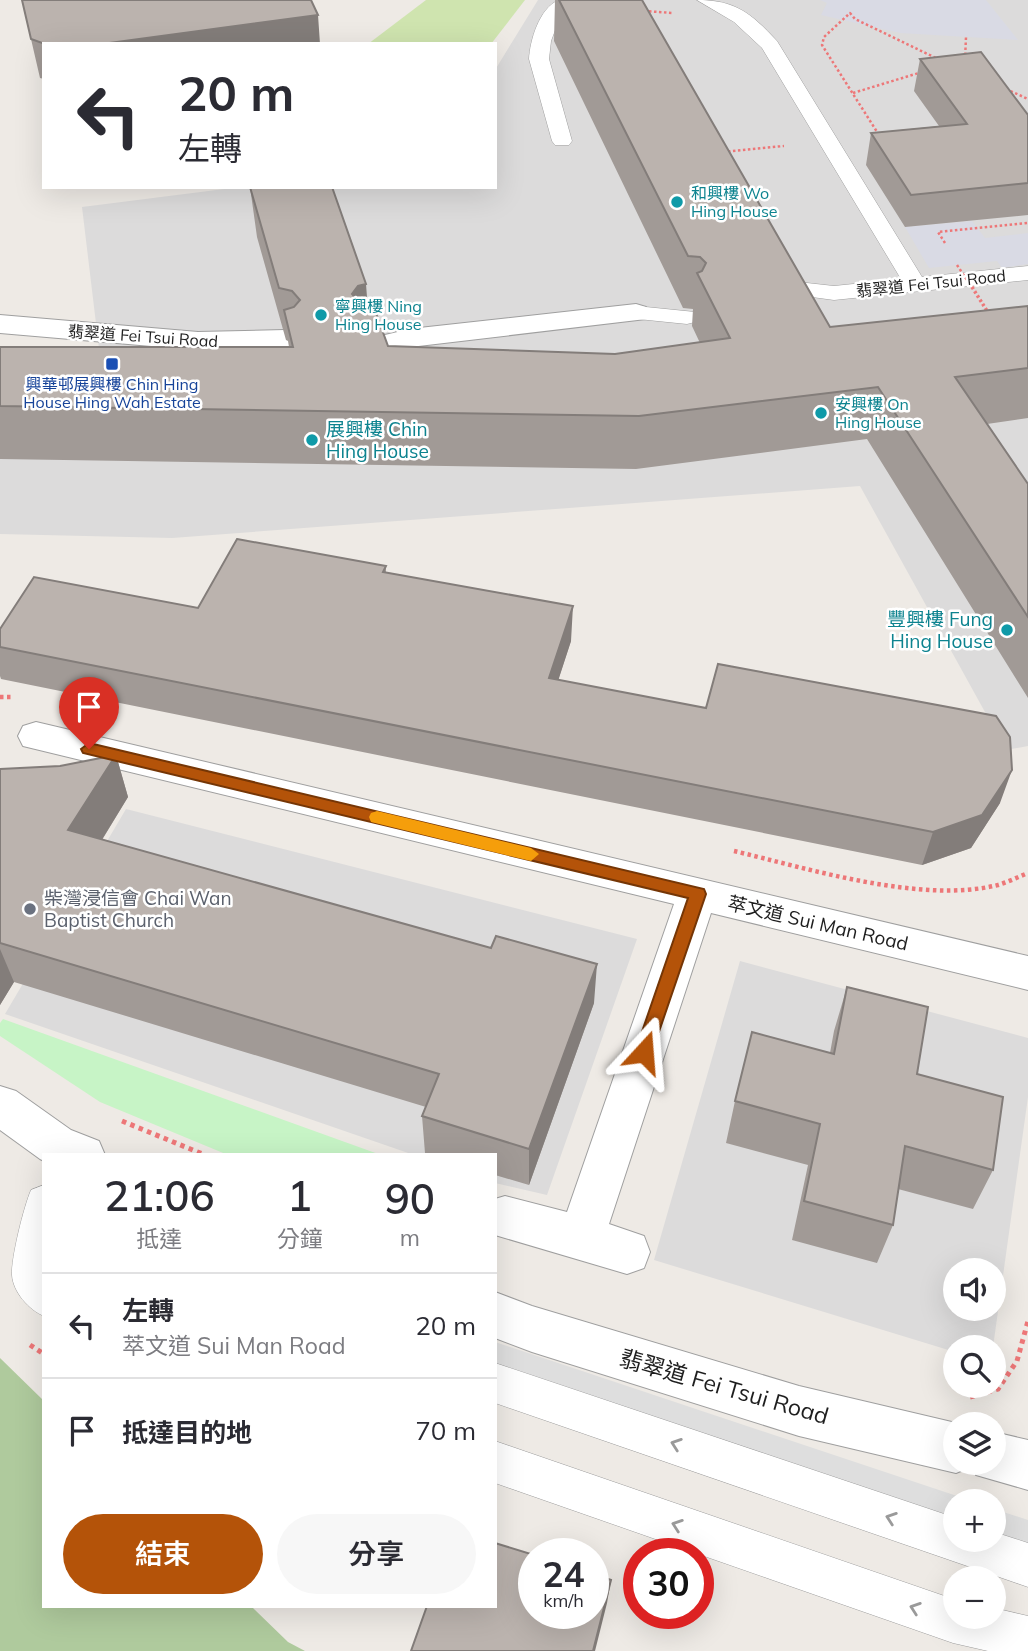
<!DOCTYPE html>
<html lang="zh-TW">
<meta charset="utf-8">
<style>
:root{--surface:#fff;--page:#f7f7f7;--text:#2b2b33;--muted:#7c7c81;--line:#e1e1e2;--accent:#b45309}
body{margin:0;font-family:Mulish,"Noto Sans TC",sans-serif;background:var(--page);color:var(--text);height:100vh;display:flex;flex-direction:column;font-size:26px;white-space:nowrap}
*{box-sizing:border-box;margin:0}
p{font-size:23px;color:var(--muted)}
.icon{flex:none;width:38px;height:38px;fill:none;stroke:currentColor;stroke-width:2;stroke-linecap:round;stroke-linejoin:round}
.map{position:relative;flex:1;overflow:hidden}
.side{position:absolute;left:42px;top:1153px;width:455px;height:455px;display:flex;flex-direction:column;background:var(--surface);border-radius:0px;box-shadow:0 7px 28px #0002}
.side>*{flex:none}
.top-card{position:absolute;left:42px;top:42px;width:455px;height:147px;border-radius:0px;box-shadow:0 7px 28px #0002;background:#fff;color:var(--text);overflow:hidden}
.buttons{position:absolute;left:943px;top:1258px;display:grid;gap:14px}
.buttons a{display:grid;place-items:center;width:63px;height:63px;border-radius:50%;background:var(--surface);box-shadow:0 7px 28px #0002;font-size:35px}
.speed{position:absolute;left:518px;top:1538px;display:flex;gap:14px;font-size:35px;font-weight:700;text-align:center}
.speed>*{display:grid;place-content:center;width:91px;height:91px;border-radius:50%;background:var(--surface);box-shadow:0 7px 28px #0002;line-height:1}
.speed small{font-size:18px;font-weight:400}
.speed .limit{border:10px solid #d22;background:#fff;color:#111}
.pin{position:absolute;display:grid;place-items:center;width:60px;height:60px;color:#fff;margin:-72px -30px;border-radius:50% 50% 50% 0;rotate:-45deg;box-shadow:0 0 7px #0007}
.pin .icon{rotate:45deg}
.me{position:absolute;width:77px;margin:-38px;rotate:19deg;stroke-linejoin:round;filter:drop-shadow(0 0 5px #0008)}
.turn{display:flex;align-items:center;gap:24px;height:147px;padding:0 21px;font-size:32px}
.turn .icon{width:91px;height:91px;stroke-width:2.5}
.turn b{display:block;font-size:49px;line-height:60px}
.eta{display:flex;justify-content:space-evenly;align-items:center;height:119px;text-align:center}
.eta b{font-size:42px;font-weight:600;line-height:49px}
.button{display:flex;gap:14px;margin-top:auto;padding:14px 21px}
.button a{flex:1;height:80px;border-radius:42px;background:var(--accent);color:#fff;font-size:28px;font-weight:600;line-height:80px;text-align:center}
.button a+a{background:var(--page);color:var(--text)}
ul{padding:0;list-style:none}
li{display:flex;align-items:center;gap:21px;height:105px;padding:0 21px;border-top:2px solid var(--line)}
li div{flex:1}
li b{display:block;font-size:26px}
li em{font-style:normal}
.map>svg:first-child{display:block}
</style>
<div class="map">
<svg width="1028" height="1651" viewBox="0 0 1028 1651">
<rect width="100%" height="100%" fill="#eeeae5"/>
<path fill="#dcdbdb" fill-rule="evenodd" d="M 538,0 L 1028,0 L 1028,746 L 1006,750 L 860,486 L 172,538 L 0,534 L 0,363 L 101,365 L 82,207 L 240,187 L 495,187 L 495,70 Z
M 126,809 L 637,939 L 547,1195 L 495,1183 L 495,1155 L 414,1155 L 5,1014 Z
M 740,961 L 1028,1038 L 1028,1097 L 993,1347 L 956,1348 L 955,1352 L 654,1260 ZM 956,1270 L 994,1270 L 994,1309 L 956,1309 Z"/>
<path fill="#cfe4af" d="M 426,0 L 525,0 L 491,44 L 368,44 Z"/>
<path fill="#afca9d" d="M 0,1358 L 44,1401 L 44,1606 L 252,1607 L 288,1642 L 305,1651 L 0,1651 Z"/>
<path fill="#c7f4c6" d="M 3,1019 L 381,1155 L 228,1155 L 100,1102 L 0,1036 L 0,1023 Z"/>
<path fill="#dedede" d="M 495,1342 L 972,1501 L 956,1502 L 956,1540 L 495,1383 Z
M 994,1509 L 1028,1520 L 1028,1565 L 994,1540 Z"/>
<path fill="#d9dae4" d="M 820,0 L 986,0 L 1018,40 L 900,33 L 821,15 L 827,3 Z
M 972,221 L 985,238 L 1028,233 L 1028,264 L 1002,268 L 997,261 L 929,268 L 905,227 Z"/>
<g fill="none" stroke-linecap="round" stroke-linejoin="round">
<defs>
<path id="lane" d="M 581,0 L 557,25 L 551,41 L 549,59 L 572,141 L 569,145 L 555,145 L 552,141 L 529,59 C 530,41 539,8 559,0 C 564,0 575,0 581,0 Z
M 697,0 C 735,0 751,13 777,41 L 922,277 L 1028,266 L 1028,280 L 834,300 L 790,294 L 786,289 L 790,284 L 798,282 L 834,286 L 901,279 L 762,48 L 734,22 Z
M 636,306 L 695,312 L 699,317 L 695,322 L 687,324 L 628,318 L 624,313 L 628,308 Z
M 44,1185 L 44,1316 C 29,1310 13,1292 12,1275 C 11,1258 24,1206 31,1190 Z
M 495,1363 L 956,1518 L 956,1540 L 994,1540 L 994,1532 L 1028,1543 L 1028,1587 L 495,1403 Z
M 495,1441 L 956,1600 L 956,1617 L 994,1617 L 994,1608 L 1028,1616 L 1028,1651 L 988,1651 L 953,1643 L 495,1483 Z"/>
<path id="street" d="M 636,304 L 646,307 L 650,313 L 646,319 L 410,347 L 374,355 L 364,352 L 359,346 L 364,340 L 410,329 Z
M 0,315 L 198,332 L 285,330 L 295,333 L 300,339 L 295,345 L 285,348 L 198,350 L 0,333 Z
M 36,722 L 1028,956 L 1028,990 L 711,913 L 609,1224 L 644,1236 L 650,1252 L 644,1268 L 627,1274 L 495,1235 L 495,1199 L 505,1196 L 567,1212 L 674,904 L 23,746 L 18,736 L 23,726 Z
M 0,1086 L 16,1091 L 71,1130 L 99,1141 L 105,1155 L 44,1155 L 44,1161 L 40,1159 L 0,1130 Z
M 495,1292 L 532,1306 L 799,1386 L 956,1423 L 960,1424 L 956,1424 L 956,1463 L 994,1463 L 994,1432 L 1028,1440 L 1028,1490 L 976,1475 L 973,1466 L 956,1473 L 799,1436 L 532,1352 L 495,1338 Z"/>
</defs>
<use href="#lane" stroke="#9f9f9f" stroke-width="1"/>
<use href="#street" stroke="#9f9f9f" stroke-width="2"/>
<path stroke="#ed7778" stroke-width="2.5" stroke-dasharray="2.5 2.5" stroke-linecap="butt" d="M 644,11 L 673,13
M 965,60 L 966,37
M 1006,89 L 1028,99
M 853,93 L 922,72
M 879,135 L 822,45 L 824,37 L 850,13 L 855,19 L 938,59
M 723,152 L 784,146
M 945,243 L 938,232 L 1028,223"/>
<path stroke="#ed7778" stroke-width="4.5" stroke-dasharray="3.5 3.5" stroke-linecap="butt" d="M 0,697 L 14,697
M 734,851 C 810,869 921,904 998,885 C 1008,882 1018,877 1028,873"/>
<path stroke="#ed7778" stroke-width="5" stroke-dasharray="4.5 4.5" stroke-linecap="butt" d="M 122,1121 L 205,1155
M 30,1345 L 44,1354
M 970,1397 L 998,1389 L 1017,1361 L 1028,1321"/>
<use href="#lane" fill="#fff" fill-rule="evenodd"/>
<use href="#street" fill="#fff" fill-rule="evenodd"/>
<path stroke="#ed7778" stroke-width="2.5" stroke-dasharray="2.5 2.5" stroke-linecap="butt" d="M 957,265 L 973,289"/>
<path stroke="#ed7778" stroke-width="3.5" stroke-dasharray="2.5 2.5" stroke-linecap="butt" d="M 972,287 L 989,314"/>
</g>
<path fill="#a19a96" d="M 22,0 L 44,44 L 44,79 L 40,78 Z
M 555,0 L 642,0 L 830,327 L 1028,306 L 1028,418 L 987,424 L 1028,484 L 1028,698 L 867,439 L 636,469 L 0,459 L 0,347 L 289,347 L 288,341 L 286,340 L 257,237 L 250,187 L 368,304 L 388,346 L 615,354 L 700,343 L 692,326 L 693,309 L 683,308 L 554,41 Z
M 920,59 L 1028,115 L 1028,215 L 905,227 L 866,165 L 871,133 L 939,126 L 914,91 Z
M 386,566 L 386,572 L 571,641 L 558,680 L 1000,803 L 971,848 L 922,865 L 1,679 L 0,676 L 0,647 L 198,608 Z
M 116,755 L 128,797 L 102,840 L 594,1003 L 529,1185 L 495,1175 L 495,1155 L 431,1155 L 425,1153 L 422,1116 L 426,1107 L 14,982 L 0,1005 L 0,769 L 60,766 Z
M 847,987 L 993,1170 L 973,1209 L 898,1189 L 893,1225 L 877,1263 L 792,1240 L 808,1165 L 726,1143 L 735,1101 L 830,1053 L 834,1031 Z"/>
<path fill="#837d7a" d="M 318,15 L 320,44 L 102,44 Z
M 366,284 L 370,336 L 352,294 L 358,286 Z
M 573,606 L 571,641 L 548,712 L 549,678 Z
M 116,755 L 128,797 L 82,872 L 68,830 Z
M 1012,770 L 1000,803 L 971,848 L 922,865 L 933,832 Z
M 0,949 L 14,982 L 0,1005 Z
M 597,964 L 594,1003 L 529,1185 L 529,1149 Z
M 611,1580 L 607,1603 L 595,1651 L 593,1651 Z"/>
<path fill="#bbb3ae" stroke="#837d7a" stroke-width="2" d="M 22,0 L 311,0 L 318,15 L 102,44 L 45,44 L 31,39 Z
M 559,0 L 642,0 L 830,327 L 1028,306 L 1028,368 L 955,377 L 1028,484 L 1028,617 L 878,387 L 639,416 L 0,406 L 0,347 L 293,347 L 284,310 L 294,307 L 300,300 L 292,291 L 279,288 L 250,187 L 332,187 L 366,284 L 358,286 L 352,294 L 359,302 L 373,305 L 388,346 L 615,354 L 730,338 L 697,273 L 702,271 L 706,263 L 700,257 L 688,256 Z
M 981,52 L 1028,115 L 1028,183 L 911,195 L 871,133 L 967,124 L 920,59 Z
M 237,539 L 386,566 L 383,572 L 573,606 L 549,678 L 706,708 L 718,664 L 996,716 L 1010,737 L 1012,770 L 982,815 L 933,832 L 0,647 L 0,629 L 34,577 L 198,608 Z
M 116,755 L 68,830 L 491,948 L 496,936 L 597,964 L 529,1149 L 422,1116 L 439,1074 L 0,943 L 0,769 L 60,766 Z
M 847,987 L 928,1007 L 917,1074 L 1003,1097 L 993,1170 L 905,1146 L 893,1225 L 804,1201 L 820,1124 L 735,1101 L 752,1032 L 834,1054 Z
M 495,1543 L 534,1555 L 534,1614 L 593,1614 L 593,1574 L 611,1580 L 593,1651 L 411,1651 L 427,1606 L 495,1606 Z"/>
<defs><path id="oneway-chevron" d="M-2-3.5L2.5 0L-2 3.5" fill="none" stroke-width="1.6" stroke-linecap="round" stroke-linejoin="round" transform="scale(1.75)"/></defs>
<g stroke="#9a9a9a">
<use href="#oneway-chevron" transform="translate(676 1444) rotate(-161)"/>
<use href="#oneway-chevron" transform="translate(891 1518) rotate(-161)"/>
<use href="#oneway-chevron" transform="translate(677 1525) rotate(-161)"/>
<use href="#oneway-chevron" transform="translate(915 1608) rotate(-161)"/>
</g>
<path fill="#b45309" stroke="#753606" stroke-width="2" d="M 89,743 L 704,889 L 706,894 L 650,1058 L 644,1060 L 638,1058 L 635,1052 L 688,898 L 83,753 L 81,749 Z"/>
<path fill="#f59e0b" d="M 377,811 L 531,848 L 539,854 L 531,861 L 371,822 L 369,817 L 371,813 Z"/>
<g fill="#0f9aa8" stroke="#fff" stroke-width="2.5">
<circle cx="677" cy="202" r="7"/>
<circle cx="321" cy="315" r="7"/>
<circle cx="821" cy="413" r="7"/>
<circle cx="312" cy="440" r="7"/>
<circle cx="1007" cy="630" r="7"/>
</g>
<rect fill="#1a4fb4" stroke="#fff" stroke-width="2.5" x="105" y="357" width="14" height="14" rx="3.5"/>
<circle fill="#6b7280" stroke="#fff" stroke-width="2.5" cx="30" cy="909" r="7"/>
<g text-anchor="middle" stroke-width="5" stroke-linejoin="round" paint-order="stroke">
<g font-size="16" fill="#0d838f" stroke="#fff" text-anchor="start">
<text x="691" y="199">和興樓 Wo<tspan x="691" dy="18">Hing House</tspan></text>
<text x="335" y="312">寧興樓 Ning<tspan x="335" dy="18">Hing House</tspan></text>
<text x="835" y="410">安興樓 On<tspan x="835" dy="18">Hing House</tspan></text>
</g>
<g font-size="16" fill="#1e1e1e" stroke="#fff">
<text transform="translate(931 283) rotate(-6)" y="6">翡翠道 Fei Tsui Road</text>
<text transform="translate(143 336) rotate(4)" y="6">翡翠道 Fei Tsui Road</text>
</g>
<g font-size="16" fill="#164399" stroke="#fff">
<text x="112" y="390">興華邨展興樓 Chin Hing<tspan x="112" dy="18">House Hing Wah Estate</tspan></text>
</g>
<g font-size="19" fill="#0d838f" stroke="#fff" text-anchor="start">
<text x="326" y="436">展興樓 Chin<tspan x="326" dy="22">Hing House</tspan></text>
<text x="993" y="626" text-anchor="end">豐興樓 Fung<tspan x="993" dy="22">Hing House</tspan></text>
</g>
<g font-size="19" fill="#5b616d" stroke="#fff" text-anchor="start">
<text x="44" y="905">柴灣浸信會 Chai Wan<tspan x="44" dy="22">Baptist Church</tspan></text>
</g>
<g font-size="19" fill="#1e1e1e" stroke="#fff">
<text transform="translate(818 923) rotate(13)" y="7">萃文道 Sui Man Road</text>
</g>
<g font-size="23" fill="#1e1e1e" stroke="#fff">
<text transform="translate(724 1387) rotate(16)" y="8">翡翠道 Fei Tsui Road</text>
</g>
</g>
</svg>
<div class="buttons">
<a><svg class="icon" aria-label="sound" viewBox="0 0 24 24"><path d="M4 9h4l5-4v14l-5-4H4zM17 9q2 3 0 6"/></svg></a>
<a><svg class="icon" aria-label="search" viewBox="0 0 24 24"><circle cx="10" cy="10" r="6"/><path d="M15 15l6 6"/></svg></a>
<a><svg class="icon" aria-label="layers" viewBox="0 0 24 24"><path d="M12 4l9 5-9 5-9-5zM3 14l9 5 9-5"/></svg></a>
<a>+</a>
<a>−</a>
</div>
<div class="speed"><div>24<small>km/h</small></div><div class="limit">30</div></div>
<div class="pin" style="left:89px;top:749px;background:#d93025"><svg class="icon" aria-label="arrive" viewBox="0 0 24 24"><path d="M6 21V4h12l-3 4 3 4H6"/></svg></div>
<svg class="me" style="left:644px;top:1052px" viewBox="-20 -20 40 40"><path d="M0-17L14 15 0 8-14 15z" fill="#b45309" stroke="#fff" stroke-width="4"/></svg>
<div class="top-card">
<div class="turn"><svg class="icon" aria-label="left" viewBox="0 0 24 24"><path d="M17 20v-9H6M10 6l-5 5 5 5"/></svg><div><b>20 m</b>左轉</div></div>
</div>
<section class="side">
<div class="eta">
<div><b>21:06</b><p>抵達</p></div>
<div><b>1</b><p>分鐘</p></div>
<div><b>90</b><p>m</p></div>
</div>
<ul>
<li><svg class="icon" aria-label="left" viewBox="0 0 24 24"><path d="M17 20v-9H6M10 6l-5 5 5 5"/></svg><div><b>左轉</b><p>萃文道 Sui Man Road</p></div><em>20 m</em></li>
<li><svg class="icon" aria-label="arrive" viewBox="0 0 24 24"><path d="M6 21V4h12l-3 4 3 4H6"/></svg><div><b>抵達目的地</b></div><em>70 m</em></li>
</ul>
<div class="button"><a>結束</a><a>分享</a></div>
</section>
</div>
